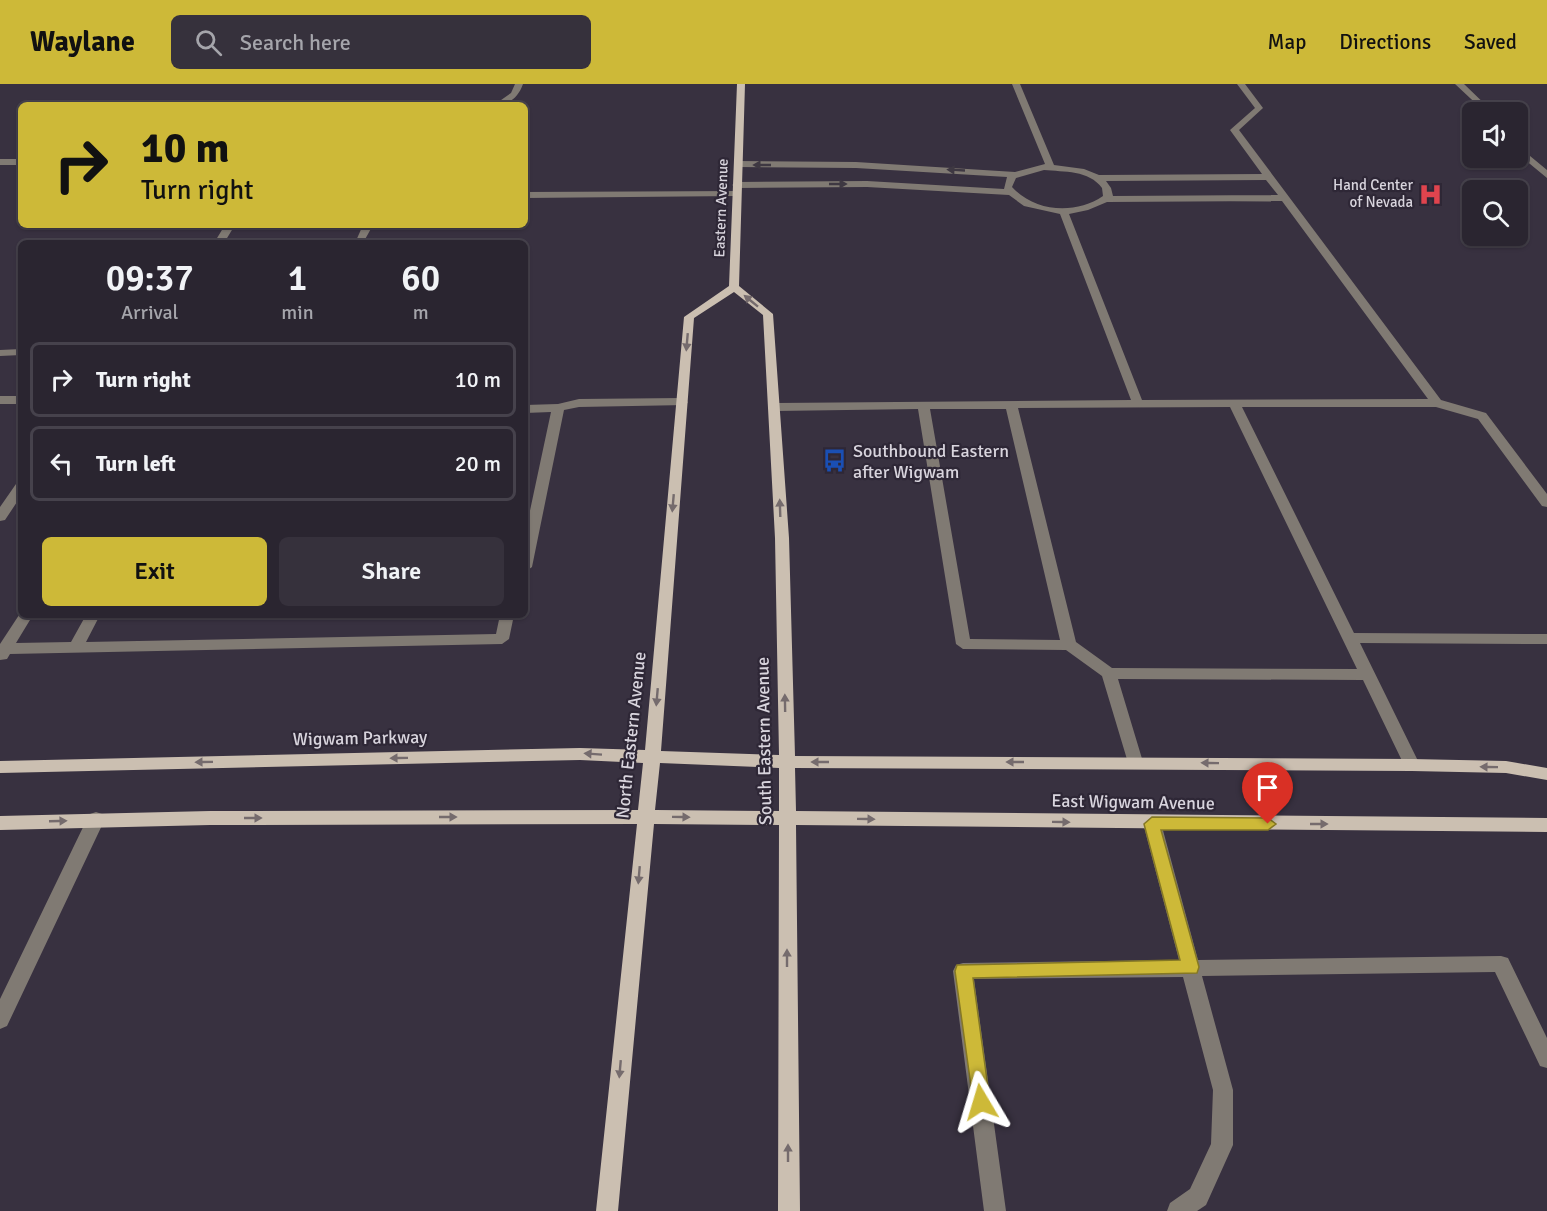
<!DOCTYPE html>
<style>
:root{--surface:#2a2530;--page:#36313c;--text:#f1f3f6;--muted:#a5a5ab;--line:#46424c;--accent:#cdb938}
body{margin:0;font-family:Signika,sans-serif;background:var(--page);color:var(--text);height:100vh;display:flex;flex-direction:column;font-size:22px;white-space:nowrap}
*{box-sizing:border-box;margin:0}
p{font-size:20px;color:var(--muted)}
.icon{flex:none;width:33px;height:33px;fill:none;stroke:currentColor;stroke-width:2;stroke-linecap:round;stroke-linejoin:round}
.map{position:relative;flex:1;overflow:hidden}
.panel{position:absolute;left:18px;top:156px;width:510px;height:378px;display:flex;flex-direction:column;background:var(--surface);border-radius:9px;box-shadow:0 2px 4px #0004,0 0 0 2px var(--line)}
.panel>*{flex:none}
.top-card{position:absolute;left:18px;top:18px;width:510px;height:126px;border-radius:9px;box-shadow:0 2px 4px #0004,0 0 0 2px var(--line);background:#cdb938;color:#111;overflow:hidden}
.fabs{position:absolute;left:1462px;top:18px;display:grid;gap:12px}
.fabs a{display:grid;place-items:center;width:66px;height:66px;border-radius:9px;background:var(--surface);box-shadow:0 2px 4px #0004,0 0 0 2px var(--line);font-size:30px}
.pin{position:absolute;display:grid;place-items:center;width:51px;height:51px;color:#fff;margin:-62px -26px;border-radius:50% 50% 50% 0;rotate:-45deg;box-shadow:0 0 6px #0007}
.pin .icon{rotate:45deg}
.me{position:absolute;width:66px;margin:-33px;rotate:353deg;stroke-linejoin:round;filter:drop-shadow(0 0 4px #0008)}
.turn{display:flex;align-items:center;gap:21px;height:126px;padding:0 24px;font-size:27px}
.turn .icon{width:78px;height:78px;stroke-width:2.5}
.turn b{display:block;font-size:42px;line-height:51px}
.eta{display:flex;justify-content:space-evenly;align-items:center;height:102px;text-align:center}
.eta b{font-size:36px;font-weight:600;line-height:42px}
.button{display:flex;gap:12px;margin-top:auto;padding:12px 24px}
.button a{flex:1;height:69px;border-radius:9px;background:var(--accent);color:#111;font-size:24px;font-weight:600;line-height:69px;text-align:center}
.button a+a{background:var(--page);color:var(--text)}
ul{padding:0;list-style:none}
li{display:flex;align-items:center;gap:18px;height:75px;margin:0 12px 9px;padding:0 12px;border:3px solid var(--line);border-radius:9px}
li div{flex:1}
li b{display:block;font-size:22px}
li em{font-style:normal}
header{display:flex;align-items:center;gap:36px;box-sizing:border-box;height:84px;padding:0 30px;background:var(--accent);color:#111}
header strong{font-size:28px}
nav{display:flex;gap:33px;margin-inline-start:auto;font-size:21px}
.search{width:420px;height:54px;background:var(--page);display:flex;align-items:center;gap:15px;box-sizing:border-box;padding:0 21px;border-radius:9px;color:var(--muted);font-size:22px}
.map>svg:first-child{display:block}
</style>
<header>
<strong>Waylane</strong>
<div class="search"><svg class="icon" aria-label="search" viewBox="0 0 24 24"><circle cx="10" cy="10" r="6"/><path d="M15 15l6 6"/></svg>Search here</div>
<nav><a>Map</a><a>Directions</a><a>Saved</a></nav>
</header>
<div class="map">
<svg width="1547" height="1127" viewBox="0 0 1547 1127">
<rect width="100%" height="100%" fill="#383140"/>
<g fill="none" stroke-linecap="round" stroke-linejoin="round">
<path fill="#807a73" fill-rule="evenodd" d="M 515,0 L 523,0 C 518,14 509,21 494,21 L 511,9 Z
M 1012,0 L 1020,0 L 1054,81 L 1084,85 L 1099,91 L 1262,90 L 1230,46 L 1255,24 L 1237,0 L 1245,0 L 1263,24 L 1239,46 L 1441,316 L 1486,329 L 1547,410 L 1547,423 L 1542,422 L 1478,335 L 1436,323 L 1242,323 L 1354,549 L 1547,550 L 1547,560 L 1360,559 L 1420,681 L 1418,685 L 1406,685 L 1363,596 L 1118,595 L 1143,678 L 1141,682 L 1129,682 L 1102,592 L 1066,566 L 963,565 L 956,560 L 918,325 L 776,327 L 770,323 L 776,319 L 1131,316 L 1060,130 L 1024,122 L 1009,111 L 867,103 L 737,104 L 732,101 L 737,98 L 867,97 L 1004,105 L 1007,93 L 856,84 L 738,83 L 734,80 L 738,77 L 856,78 L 1015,88 L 1045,80 ZM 1044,86 C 1064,88 1089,86 1102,104 L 1103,112 C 1075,131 1035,128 1012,103 L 1016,94 ZM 1266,96 L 1278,111 L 1113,112 L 1111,104 L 1106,97 ZM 1282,117 L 1428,315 L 1142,316 L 1069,130 L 1088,126 L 1107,118 ZM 1230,323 L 1357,585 L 1112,584 L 1076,558 L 1018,324 ZM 930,325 L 1006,325 L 1060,556 L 970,555 Z
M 1455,0 L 1464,0 L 1493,28 L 1485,28 Z
M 1518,62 L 1547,86 L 1547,94 L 1518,70 Z
M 0,75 L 21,75 L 21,81 L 0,81 Z
M 740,107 L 740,111 L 737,112 L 525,114 L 525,108 Z
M 225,141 L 235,141 L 224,159 L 214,159 Z
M 363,141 L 373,141 L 363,159 L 355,159 Z
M 21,265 L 21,271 L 0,272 L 0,266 Z
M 0,312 L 21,312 L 21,320 L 0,320 Z
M 682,314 L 688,318 L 686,321 L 579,323 L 564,326 L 532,483 L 525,488 L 525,450 L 551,328 L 525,329 L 525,321 L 558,320 L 579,315 Z
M 21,399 L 21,412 L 5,436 L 0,437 L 0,423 L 16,400 Z
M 21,528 L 21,531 L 33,531 L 16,559 L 71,558 L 86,531 L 100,531 L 86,558 L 496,550 L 500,531 L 514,531 L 509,555 L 502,560 L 10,570 L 7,575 L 0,576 L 0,560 Z
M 96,728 L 102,730 L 105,735 L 7,942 L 0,945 L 0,915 L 87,735 L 90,730 Z
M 1152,732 L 1158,734 L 1161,739 L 1198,876 L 1501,872 L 1508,874 L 1547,954 L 1547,984 L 1540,982 L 1495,888 L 1202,892 L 1233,1006 L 1233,1061 L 1206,1121 L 1197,1127 L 1167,1127 L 1170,1119 L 1190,1105 L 1211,1060 L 1213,1006 L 1183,893 L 974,895 L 1006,1127 L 984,1127 L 953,887 L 956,881 L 963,879 L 1179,876 L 1143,739 L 1146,734 Z"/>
<path fill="#cbbfb1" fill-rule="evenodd" d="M 737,0 L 745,0 L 739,202 L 773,230 L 789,454 L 795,672 L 1412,675 L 1506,677 L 1547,684 L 1547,696 L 1506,689 L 1412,687 L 795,684 L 796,727 L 1547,734 L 1547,748 L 796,741 L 800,1127 L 778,1127 L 779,741 L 654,740 L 618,1127 L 596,1127 L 637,740 L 210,741 L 0,746 L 0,732 L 210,727 L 638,726 L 643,679 L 580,676 L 0,689 L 0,677 L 580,664 L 645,666 L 684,233 L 729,202 ZM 734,208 L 763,231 L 775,454 L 779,671 L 661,667 L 694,234 ZM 660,679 L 779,684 L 779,727 L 655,726 Z"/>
</g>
<defs><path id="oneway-solid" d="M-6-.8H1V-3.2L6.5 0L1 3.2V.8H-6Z" transform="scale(1.5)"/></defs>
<g fill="#3e3842">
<use href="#oneway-solid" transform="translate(762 81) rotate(-180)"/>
<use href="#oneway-solid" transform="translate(956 86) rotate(-177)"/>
<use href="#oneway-solid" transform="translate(838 100)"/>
</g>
<g fill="#756b6d">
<use href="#oneway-solid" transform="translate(751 217) rotate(-141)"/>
<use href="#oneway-solid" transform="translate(687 258) rotate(95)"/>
<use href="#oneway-solid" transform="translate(673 419) rotate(95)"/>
<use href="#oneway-solid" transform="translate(780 424) rotate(-92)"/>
<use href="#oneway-solid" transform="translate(657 613) rotate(95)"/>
<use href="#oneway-solid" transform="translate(785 619) rotate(-91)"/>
<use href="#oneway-solid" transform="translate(593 670) rotate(-176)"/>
<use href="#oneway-solid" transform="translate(399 674) rotate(179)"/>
<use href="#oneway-solid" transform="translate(204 678) rotate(179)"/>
<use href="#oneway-solid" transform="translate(820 678) rotate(-180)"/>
<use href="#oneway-solid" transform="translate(1015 678) rotate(180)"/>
<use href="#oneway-solid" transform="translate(1210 679) rotate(-179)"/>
<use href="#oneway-solid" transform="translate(1489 683) rotate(-179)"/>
<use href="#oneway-solid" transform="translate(448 733)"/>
<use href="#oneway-solid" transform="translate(681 733) rotate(1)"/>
<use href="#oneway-solid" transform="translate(253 734)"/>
<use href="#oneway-solid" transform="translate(866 735) rotate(1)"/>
<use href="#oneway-solid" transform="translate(58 737) rotate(-2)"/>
<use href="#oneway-solid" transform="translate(1061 738) rotate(1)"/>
<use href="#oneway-solid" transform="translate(1319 740)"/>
<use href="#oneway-solid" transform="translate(639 791) rotate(95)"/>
<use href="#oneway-solid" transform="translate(787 874) rotate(-90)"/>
<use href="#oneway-solid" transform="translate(620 985) rotate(95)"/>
<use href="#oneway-solid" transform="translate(788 1069) rotate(-90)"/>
</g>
<path fill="#cdb938" stroke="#857824" stroke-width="1.5" d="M 1152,733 L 1268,734 L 1276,740 L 1268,746 L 1161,746 L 1199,883 L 1197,889 L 973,894 L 990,1018 L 987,1024 L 981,1027 L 974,1024 L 955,887 L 957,881 L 1180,876 L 1144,740 Z"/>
<defs>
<symbol id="hospital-bare" viewBox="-9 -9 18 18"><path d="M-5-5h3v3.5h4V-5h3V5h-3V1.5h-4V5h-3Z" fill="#e0444e" stroke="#2e2736" stroke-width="2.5" paint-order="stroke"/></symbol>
<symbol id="bus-bare" viewBox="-9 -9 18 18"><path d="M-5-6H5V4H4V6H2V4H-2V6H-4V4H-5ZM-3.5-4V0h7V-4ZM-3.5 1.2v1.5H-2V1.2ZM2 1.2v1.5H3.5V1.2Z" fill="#1a4fb4" stroke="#2e2736" stroke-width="2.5" paint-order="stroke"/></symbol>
</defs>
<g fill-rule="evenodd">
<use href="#hospital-bare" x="1414" y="94" width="33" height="33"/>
<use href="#bus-bare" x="818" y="360" width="33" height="33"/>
</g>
<g text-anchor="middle" stroke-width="4.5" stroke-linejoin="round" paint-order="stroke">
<g font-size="15" fill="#d8d4dd" stroke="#2e2736" text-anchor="end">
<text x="1413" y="106">Hand Center<tspan x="1413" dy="17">of Nevada</tspan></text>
</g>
<g font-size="15" fill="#d8d4dd" stroke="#2e2736">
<text transform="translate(721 124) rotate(-88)" y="5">Eastern Avenue</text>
</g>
<g font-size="18" fill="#d8d4dd" stroke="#2e2736" text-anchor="start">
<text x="853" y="373">Southbound Eastern<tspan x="853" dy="21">after Wigwam</tspan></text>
</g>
<g font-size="18" fill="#d8d4dd" stroke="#2e2736">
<text transform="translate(631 651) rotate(-84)" y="6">North Eastern Avenue</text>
<text transform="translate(360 654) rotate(-1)" y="6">Wigwam Parkway</text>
<text transform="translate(764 657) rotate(-91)" y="6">South Eastern Avenue</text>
<text transform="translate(1133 718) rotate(1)" y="6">East Wigwam Avenue</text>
</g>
</g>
</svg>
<div class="fabs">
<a><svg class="icon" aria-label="sound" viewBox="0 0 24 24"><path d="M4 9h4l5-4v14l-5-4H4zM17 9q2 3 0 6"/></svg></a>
<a><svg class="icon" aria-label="search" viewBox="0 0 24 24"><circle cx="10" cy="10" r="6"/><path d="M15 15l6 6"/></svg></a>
</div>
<div class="pin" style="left:1268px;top:740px;background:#d93025"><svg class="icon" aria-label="arrive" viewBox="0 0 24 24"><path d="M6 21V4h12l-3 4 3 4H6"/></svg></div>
<svg class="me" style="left:981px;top:1018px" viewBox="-20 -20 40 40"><path d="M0-17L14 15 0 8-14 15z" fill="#cdb938" stroke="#fff" stroke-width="4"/></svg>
<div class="top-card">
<div class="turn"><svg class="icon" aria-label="right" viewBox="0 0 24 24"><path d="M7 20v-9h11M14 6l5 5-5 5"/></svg><div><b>10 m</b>Turn right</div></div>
</div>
<section class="panel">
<div class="eta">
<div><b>09:37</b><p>Arrival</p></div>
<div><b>1</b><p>min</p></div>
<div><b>60</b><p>m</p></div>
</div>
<ul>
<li><svg class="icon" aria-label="right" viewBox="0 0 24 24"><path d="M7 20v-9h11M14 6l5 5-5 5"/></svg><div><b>Turn right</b></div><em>10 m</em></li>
<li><svg class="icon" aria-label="left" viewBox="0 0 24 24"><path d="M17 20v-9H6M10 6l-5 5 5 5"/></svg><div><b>Turn left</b></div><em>20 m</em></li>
</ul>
<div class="button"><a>Exit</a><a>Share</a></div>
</section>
</div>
